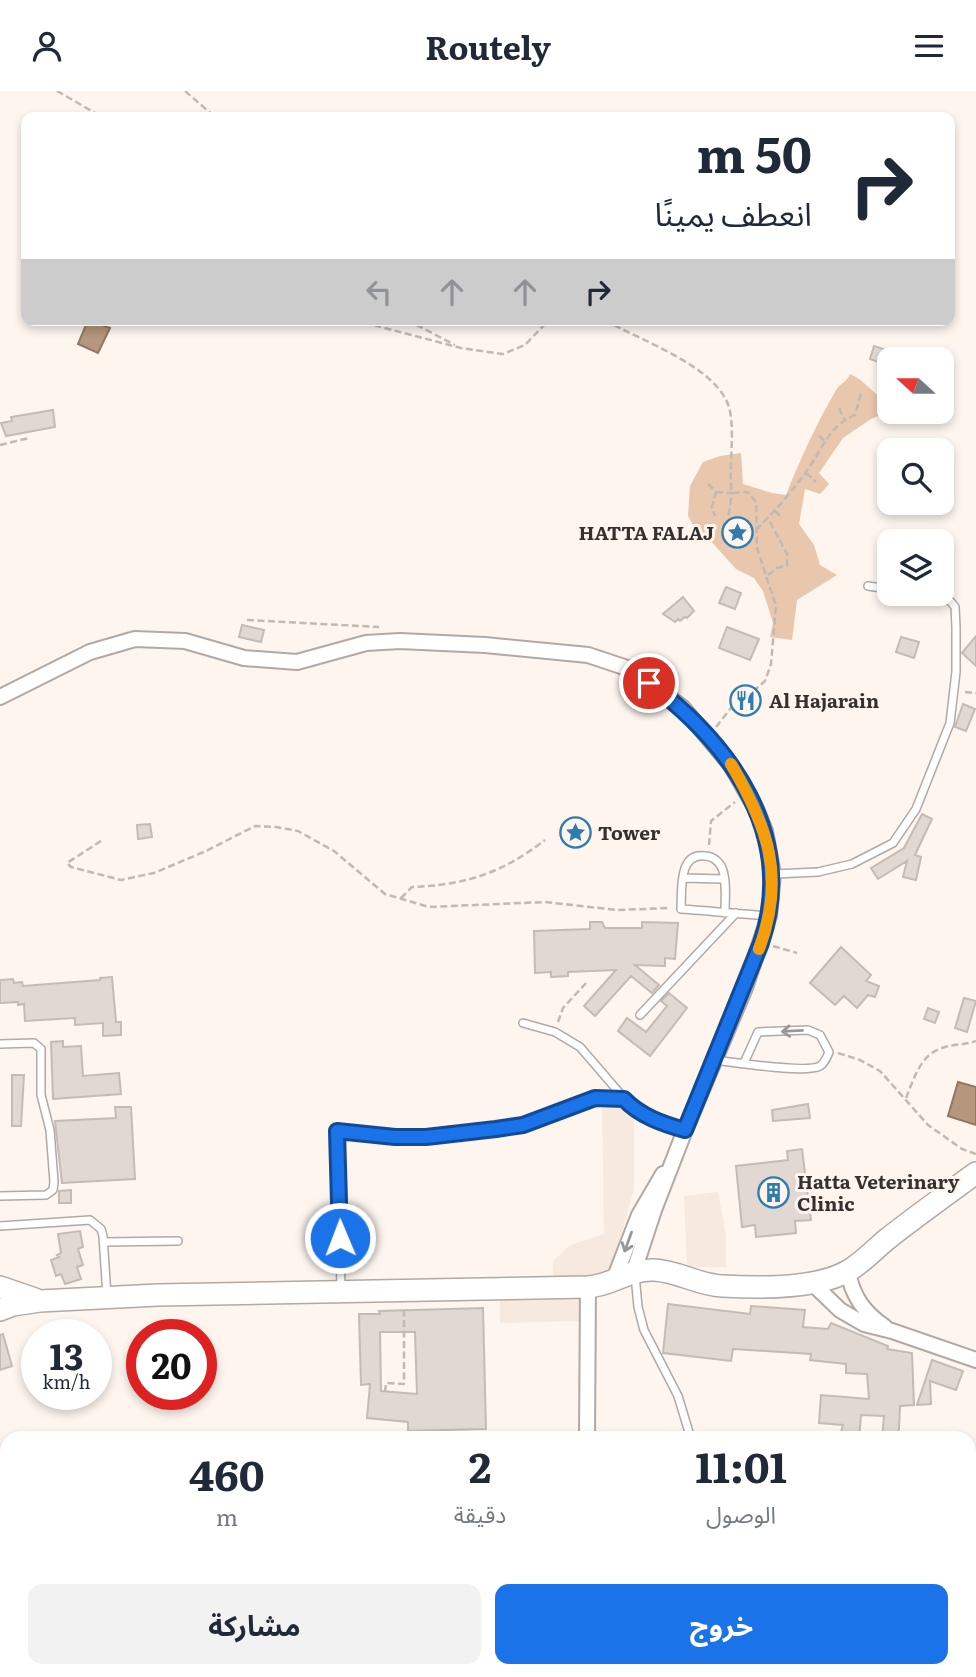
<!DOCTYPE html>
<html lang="ar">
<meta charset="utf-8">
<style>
:root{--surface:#fff;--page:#f2f2f3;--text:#1f2937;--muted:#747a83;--accent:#1a73e8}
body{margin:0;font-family:Literata,"Noto Sans Arabic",serif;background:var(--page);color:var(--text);direction:rtl;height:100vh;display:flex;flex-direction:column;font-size:26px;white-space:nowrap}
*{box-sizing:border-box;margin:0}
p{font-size:23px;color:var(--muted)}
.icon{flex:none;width:38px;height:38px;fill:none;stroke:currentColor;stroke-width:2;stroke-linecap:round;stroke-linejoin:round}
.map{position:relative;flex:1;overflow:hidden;direction:ltr}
.sheet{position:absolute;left:0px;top:1340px;width:976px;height:247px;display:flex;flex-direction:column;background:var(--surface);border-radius:21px 21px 0 0;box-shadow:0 4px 10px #0003;direction:rtl}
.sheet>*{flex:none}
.top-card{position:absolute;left:21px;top:21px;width:934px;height:214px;border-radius:14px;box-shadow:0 4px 10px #0003;direction:rtl;background:#fff;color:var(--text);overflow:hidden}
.needle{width:46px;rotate:291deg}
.fabs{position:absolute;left:877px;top:256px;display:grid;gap:14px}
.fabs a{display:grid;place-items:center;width:77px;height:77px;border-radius:14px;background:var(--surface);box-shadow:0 4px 10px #0003;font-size:35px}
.speed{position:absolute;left:21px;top:1228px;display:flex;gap:14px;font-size:35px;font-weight:700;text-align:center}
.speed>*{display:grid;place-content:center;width:91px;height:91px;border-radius:50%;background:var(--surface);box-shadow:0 4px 10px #0003;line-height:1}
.speed small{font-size:18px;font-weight:400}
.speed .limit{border:10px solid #d22;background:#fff;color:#111}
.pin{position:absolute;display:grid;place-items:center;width:60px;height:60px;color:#fff;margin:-30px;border:4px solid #fff;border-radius:50%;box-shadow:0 2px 7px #0007}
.me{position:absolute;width:77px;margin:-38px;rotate:359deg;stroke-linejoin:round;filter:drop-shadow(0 0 5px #0008)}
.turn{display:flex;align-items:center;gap:24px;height:147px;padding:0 28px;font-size:32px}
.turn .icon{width:91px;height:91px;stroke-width:2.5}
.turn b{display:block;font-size:49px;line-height:60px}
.lanes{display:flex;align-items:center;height:66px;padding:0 28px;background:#0003;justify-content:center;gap:35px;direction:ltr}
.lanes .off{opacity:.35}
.eta{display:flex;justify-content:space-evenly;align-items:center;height:119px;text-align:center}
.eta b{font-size:42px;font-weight:700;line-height:49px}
.cta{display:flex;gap:14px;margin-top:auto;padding:14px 28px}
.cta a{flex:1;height:80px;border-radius:14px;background:var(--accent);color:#fff;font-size:28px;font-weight:700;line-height:80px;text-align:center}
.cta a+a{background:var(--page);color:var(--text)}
header{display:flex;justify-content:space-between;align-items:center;height:91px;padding:0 28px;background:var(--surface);font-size:32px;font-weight:700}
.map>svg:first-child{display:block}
</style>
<header><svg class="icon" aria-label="menu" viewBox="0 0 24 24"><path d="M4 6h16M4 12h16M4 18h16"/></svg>Routely<svg class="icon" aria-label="person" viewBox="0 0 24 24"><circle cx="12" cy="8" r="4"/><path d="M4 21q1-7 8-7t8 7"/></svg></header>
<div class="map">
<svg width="976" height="1586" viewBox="0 0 976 1586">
<rect width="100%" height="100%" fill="#fdf5ee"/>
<path fill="#f8e9de" d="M 602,1016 L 634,1018 L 634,1098 L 610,1184 L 583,1186 L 583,1230 L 500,1232 L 500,1207 L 552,1207 L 553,1170 L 570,1154 L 604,1143 Z
M 718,1101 L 726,1144 L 726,1176 L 687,1176 L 684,1105 Z"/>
<path fill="#e8c7ac" d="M 850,283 C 866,290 874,304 889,312 L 889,320 L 909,320 L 908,323 L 890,320 L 871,328 L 843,347 L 819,382 L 829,393 L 820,403 L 805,398 L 799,433 L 814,454 L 820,474 L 837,484 L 797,509 L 792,549 L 770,546 L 773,532 L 763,500 L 754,487 L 736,478 L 709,448 L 696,440 L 688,425 L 690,395 L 703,371 L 720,365 L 741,362 L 743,393 L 772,402 L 786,404 C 801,366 816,334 836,299 C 840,292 847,291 850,283 Z"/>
<path fill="#b6967c" stroke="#8f7865" stroke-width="2" d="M 88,229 L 110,237 L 98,262 L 78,253 Z
M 958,991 L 976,996 L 976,1034 L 948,1025 Z"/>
<path fill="#e0d8d1" stroke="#c4bbb5" stroke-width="2" fill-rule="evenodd" d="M 874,255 L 889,260 L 889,275 L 870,268 Z
M 53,319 L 55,336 L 6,345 L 1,332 L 12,330 L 11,326 Z
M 726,496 L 741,502 L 735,518 L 719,512 Z
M 683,506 L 694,520 L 687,527 L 685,526 L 680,530 L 678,528 L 675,531 L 663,523 Z
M 242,534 L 264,539 L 261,551 L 239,546 Z
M 727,536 L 759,548 L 750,569 L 719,557 Z
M 976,545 L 976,575 L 962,562 Z
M 901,546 L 919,551 L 914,567 L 896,561 Z
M 963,613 L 975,618 L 966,640 L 955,636 Z
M 922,723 L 932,728 L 915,764 L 921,766 L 916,789 L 903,786 L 907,770 L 878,788 L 871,777 L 904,757 Z
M 150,733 L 152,746 L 138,748 L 137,734 Z
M 590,831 L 602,831 L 605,837 L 642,837 L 642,831 L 678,832 L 675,868 L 665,867 L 665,875 L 635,874 L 659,894 L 652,902 L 631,885 L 595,925 L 584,915 L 616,879 L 568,881 L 568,885 L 551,886 L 551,881 L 535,882 L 534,840 L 590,838 Z
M 841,856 L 871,884 L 866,890 L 879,895 L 875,906 L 868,904 L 857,917 L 844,905 L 835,914 L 810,892 Z
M 112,886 L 116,931 L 121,931 L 121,944 L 103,945 L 103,932 L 75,934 L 75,927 L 25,930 L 24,913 L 18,914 L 18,911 L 0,912 L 0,889 L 13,888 L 14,892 L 22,891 L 23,895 L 100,889 L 100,887 Z
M 669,902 L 687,917 L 650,965 L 618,940 L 627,927 L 646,941 L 667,915 L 661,910 Z
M 964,907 L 976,910 L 967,941 L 955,937 Z
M 928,917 L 939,921 L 935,932 L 924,928 Z
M 63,950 L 63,956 L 81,955 L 83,985 L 119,982 L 121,1003 L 53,1008 L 51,951 Z
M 12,984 L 24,984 L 21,1035 L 12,1035 Z
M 808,1013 L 810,1027 L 773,1030 L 772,1019 Z
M 115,1016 L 131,1016 L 135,1088 L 62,1092 L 55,1030 L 116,1027 Z
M 802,1058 L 811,1129 L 795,1130 L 796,1142 L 756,1146 L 755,1134 L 742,1136 L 736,1075 L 788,1069 L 787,1060 Z
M 71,1099 L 71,1112 L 59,1112 L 59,1100 Z
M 80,1140 L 83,1156 L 78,1158 L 83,1174 L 77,1176 L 81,1188 L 65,1193 L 61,1183 L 56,1185 L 51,1169 L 59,1166 L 57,1164 L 61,1162 L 58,1143 Z
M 668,1213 L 750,1223 L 751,1215 L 805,1219 L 803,1236 L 828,1238 L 831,1232 L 888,1255 L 887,1258 L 912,1262 L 914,1314 L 900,1315 L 899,1338 L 897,1348 L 882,1348 L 884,1325 L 861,1324 L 859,1348 L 839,1348 L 843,1334 L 819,1332 L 821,1304 L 869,1308 L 867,1283 L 846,1282 L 846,1273 L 810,1269 L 811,1263 L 733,1258 L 731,1270 L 663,1262 Z
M 483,1217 L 486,1338 L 408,1340 L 408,1331 L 367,1327 L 370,1293 L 361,1294 L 359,1223 L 380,1223 L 379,1220 ZM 380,1241 L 415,1241 L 417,1303 L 381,1300 Z
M 3,1243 L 12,1275 L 0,1279 L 0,1244 Z
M 932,1269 L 963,1280 L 956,1299 L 930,1290 L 931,1313 L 917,1314 Z"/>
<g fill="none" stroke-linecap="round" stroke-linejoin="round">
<defs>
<path id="service" d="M 868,495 L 889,498
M 774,783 L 818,781 L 852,773 L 893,752 L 916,718 L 950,632 L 956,581 L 956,536 L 955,516 L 951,511 L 943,506 L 916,502
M 683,787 L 723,788
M 725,822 C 725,808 727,789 722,777 C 719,770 712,765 705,765 C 678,761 682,800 681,818 C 710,820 740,823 769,825
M 640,924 L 736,822
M 523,932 L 555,941 L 580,956 L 630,1014 L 662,1033 L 685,1039
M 0,953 L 34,952 L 41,958 L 41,1004 L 50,1039 L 54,1091 L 53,1099 L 46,1104 L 0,1105
M 714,969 C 734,971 806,983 820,975 C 825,972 827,966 829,961 L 820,944 L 808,939 L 758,941 L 744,972
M 0,1135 L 90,1129 L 101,1138 L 103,1145 L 107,1205
M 104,1151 L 178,1150
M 635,1184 L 638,1216 L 644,1239 L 678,1305 L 691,1348
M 341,1197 L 337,1040 C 395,1046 452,1047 510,1037 C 539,1032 577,1006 603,1005 C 610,1005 617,1007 624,1008
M 0,1487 L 7,1489
M 0,1555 L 7,1558"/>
<path id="minor" d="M 0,606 L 90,561 L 135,548 L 185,550 L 244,567 L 297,571 L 366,552 L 400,550 L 485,554 L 588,564 L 633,579 L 683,617 L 731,674 L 756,718 L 765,740 L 773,783 L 769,825 L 745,897 L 685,1039 L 654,1119 L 634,1180
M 848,1180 C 852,1205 864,1222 885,1236
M 613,1191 L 639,1124 L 663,1083
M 811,1191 L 840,1219 L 864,1233 L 892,1240 L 976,1269
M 587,1348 L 588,1196
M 565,1586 L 567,1580"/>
<path id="secondary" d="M 0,1196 L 35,1208
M 0,1219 L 13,1214 L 40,1210 L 158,1204 L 588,1196 C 614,1194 628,1178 654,1179 C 678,1180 698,1194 722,1195 C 757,1197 817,1198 848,1180 C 862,1172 874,1159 886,1149 C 915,1126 946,1104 976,1082"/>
</defs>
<use href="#service" stroke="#b1a9a3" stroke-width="10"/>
<use href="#minor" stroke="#b1a9a3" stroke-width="18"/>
<use href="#secondary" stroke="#b1a9a3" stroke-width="24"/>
<path stroke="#c0bab4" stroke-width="2.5" stroke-dasharray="7 3.5" stroke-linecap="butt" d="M 57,0 L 102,26
M 185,0 L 215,26
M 354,229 L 461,257 L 503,263 L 525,254 L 549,229
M 407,229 L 455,254
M 605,229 C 640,250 721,276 730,320 C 735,348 728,375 732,402 L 748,401 L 756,411 L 757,457 L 776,515 L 771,573 L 765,590 L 752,601 L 739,607 L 716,636
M 839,317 L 844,328
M 819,345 L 825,350
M 0,354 L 29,347
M 806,382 L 816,391
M 708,393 L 716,401 L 712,416 L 715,425
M 716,401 L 732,402 L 728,428
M 775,420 L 781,426
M 756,439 C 773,422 789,404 803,385 C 820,364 828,334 855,324 L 861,302
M 768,484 L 777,477 L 787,475 L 787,463 L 768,427
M 247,529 L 379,536
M 965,601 L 976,602
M 101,750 L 67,772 L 71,776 L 121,789 L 154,782 L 206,760 L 255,735 L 276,736 L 298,740 L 334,760 L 385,803 L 429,816 L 545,811 L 617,819 L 670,817
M 709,754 L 711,730 L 735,711
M 401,807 L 412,796 C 466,794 502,782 545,749
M 773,855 L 797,862
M 558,931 L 563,917 L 586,892
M 838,962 L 860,969 L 880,980 L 928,1034 L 962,1058 L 976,1063
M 906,1007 C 914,988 920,964 942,957 C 953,953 965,954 976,950
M 385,1301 L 386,1292 L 404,1293 L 404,1217"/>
<use href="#service" stroke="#fff" stroke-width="7"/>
<use href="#minor" stroke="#fff" stroke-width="14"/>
<use href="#secondary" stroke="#fff" stroke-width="21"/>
</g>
<defs><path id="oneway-shaft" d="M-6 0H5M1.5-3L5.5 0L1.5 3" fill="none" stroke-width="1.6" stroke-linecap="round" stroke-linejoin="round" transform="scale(1.75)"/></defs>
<g stroke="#9a9897">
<use href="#oneway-shaft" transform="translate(792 940) rotate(177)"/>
<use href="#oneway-shaft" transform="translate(628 1151) rotate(110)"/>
</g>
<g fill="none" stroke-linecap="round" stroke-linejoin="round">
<defs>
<path id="route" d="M 340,1147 L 337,1040 L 395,1046 L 426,1046 L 496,1038 L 523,1034 L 595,1007 L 624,1008 C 640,1025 663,1033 685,1039 L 761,852 C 797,745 732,654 649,592"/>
</defs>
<use href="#route" stroke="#114b97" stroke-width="18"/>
<use href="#route" stroke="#1a73e8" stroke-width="12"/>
<path stroke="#f59e0b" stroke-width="12" d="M 731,673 C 768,736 786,786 759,858"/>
</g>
<defs>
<symbol id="sight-ring" viewBox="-11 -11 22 22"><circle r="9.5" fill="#fdf5ee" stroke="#2e7daf" stroke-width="1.5"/><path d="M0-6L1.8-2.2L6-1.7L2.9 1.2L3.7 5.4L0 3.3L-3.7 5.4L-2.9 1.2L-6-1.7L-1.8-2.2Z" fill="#2e7daf"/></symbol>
<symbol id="restaurant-ring" viewBox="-11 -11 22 22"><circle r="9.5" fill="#fdf5ee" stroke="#2e7daf" stroke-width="1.5"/><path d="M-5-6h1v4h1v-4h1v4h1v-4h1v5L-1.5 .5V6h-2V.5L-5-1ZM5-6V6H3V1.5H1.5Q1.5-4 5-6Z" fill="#2e7daf"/></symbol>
<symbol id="building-ring" viewBox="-11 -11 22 22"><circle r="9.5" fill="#fdf5ee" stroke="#2e7daf" stroke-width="1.5"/><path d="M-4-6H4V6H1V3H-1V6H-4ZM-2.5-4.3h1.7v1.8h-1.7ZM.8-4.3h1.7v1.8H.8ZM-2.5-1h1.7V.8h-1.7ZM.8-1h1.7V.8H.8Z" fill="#2e7daf"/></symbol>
</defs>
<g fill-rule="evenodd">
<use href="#sight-ring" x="720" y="424" width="35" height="35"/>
<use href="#restaurant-ring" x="728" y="592" width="35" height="35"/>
<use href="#sight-ring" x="558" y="724" width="35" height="35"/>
<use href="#building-ring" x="756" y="1084" width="35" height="35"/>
</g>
<g text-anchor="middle" stroke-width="6" stroke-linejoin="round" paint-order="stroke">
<g font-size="19" font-weight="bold" fill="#34312f" stroke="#fdf5ee" text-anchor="start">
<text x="714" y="449" text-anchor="end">HATTA FALAJ</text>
<text x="769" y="617">Al Hajarain</text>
<text x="598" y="749">Tower</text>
<text x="797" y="1098">Hatta Veterinary<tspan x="797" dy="22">Clinic</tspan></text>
</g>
</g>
</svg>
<div class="fabs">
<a><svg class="needle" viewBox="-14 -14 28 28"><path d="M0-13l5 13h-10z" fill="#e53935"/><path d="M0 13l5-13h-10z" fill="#747a83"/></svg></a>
<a><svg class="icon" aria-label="search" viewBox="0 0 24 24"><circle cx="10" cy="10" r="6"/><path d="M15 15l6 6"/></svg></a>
<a><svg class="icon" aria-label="layers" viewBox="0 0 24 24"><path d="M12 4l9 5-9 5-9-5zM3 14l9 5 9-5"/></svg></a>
</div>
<div class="speed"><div>13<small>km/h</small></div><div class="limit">20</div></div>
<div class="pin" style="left:649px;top:592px;background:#d93025"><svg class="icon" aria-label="arrive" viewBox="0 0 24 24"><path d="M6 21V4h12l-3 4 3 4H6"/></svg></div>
<svg class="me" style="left:340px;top:1147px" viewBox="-20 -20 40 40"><circle r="17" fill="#1a73e8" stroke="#fff" stroke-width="3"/><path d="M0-11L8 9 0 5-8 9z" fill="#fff"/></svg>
<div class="top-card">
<div class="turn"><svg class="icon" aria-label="right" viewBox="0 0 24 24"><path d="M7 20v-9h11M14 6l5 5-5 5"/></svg><div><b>50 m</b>انعطف يمينًا</div></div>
<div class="lanes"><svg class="icon off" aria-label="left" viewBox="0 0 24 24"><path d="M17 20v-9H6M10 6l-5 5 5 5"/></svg><svg class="icon off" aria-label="ahead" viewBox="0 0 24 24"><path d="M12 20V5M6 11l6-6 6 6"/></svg><svg class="icon off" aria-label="ahead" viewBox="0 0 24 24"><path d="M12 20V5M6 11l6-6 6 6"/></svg><svg class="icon" aria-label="right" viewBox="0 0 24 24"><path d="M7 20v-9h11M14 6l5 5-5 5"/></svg></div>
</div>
<section class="sheet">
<div class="eta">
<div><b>11:01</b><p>الوصول</p></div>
<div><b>2</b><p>دقيقة</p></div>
<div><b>460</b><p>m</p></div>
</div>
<div class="cta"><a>خروج</a><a>مشاركة</a></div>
</section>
</div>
